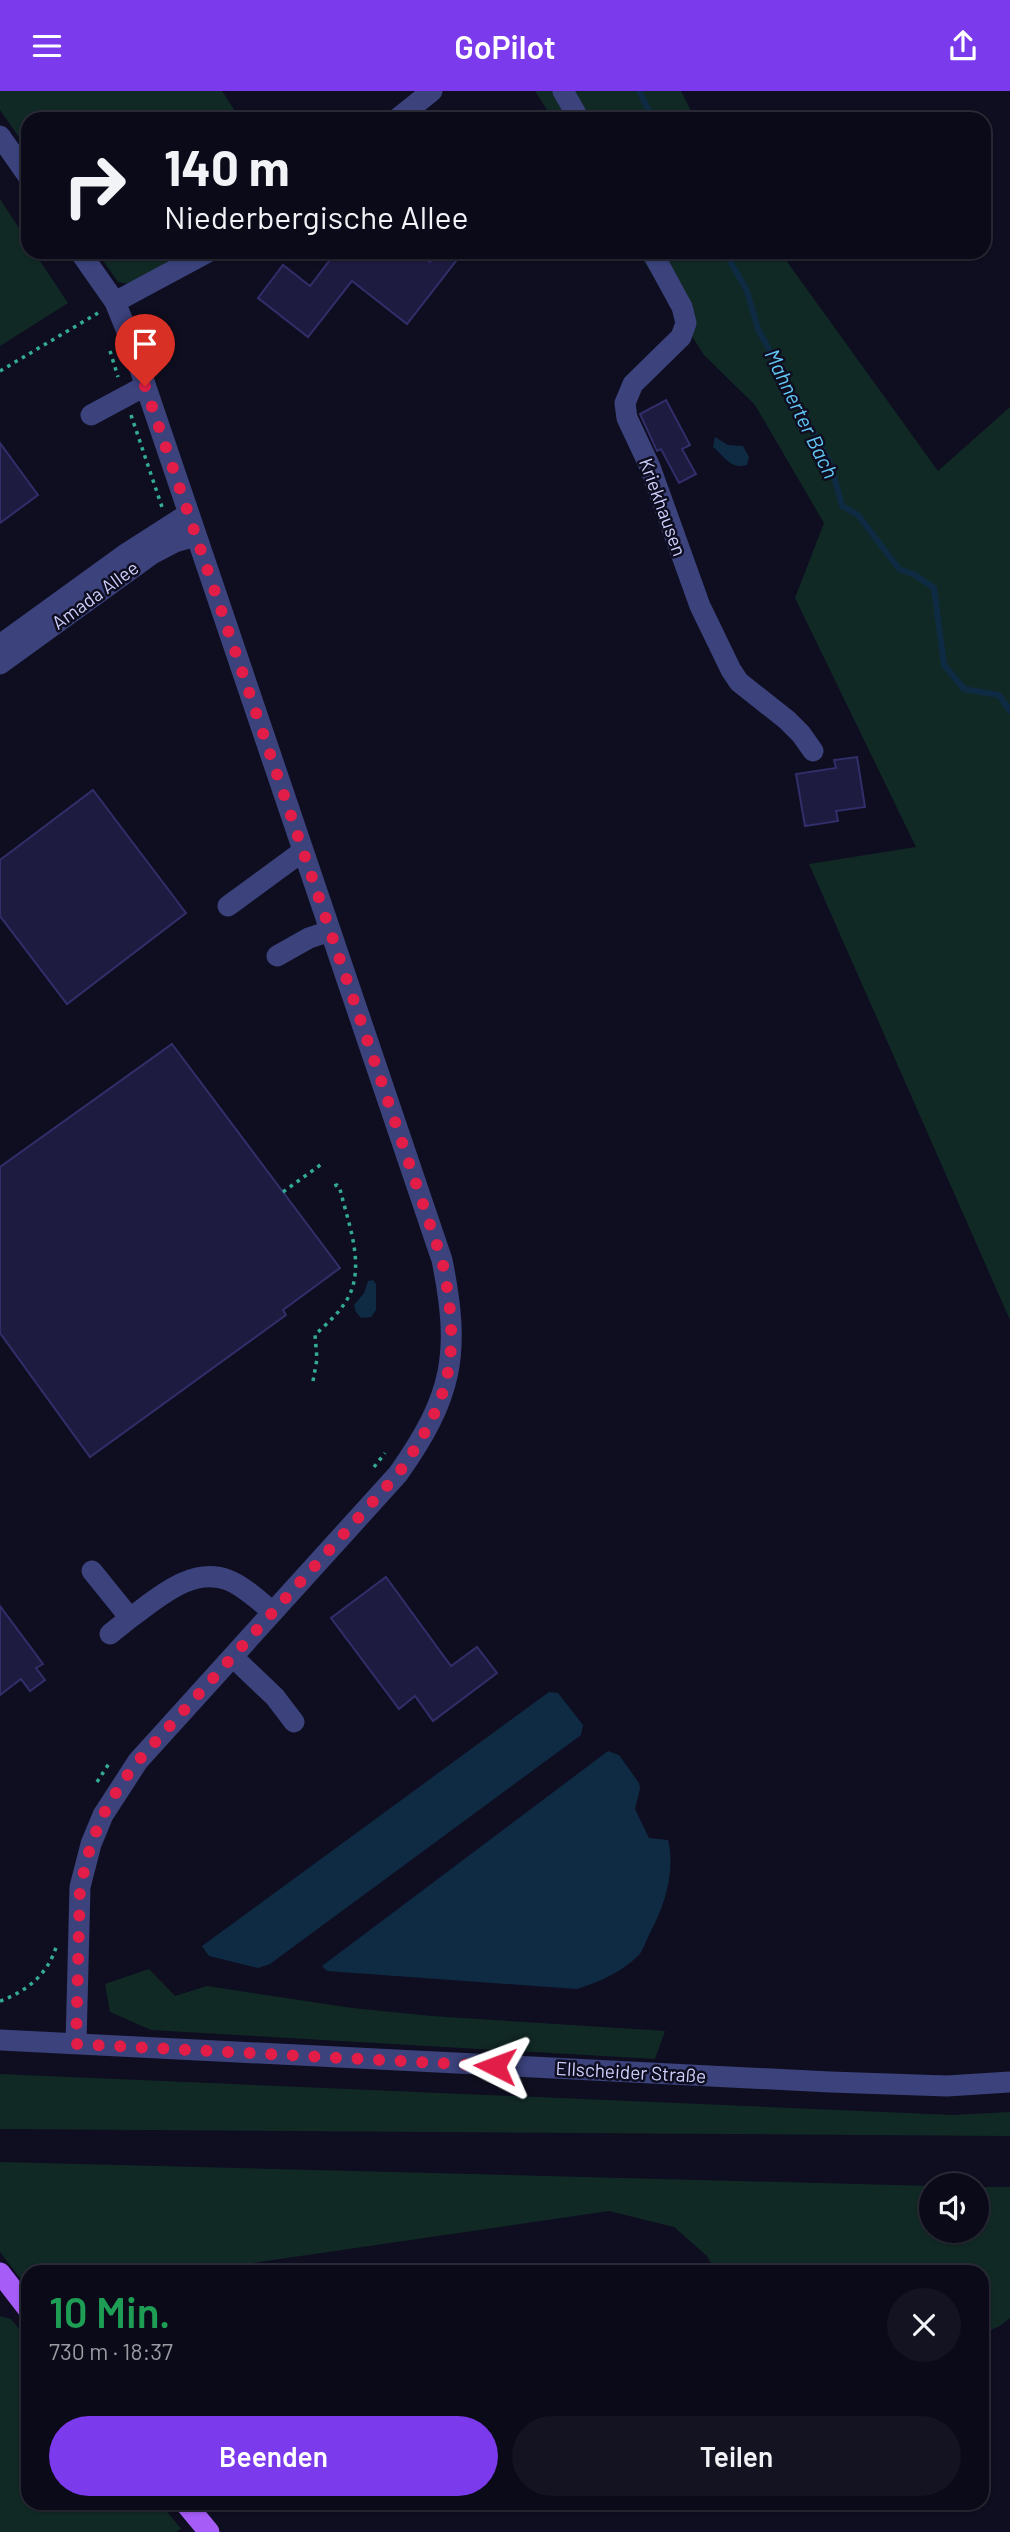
<!DOCTYPE html>
<html lang="de">
<meta charset="utf-8">
<style>
:root{--surface:#0a0a18;--page:#131321;--text:#f1f3f6;--muted:#999aa2;--line:#2a2b37;--accent:#7c3aed}
body{margin:0;font-family:Barlow,sans-serif;background:var(--page);color:var(--text);height:100vh;display:flex;flex-direction:column;font-size:26px;white-space:nowrap}
*{box-sizing:border-box;margin:0}
p{font-size:23px;color:var(--muted)}
.icon{flex:none;width:38px;height:38px;fill:none;stroke:currentColor;stroke-width:2;stroke-linecap:round;stroke-linejoin:round}
.map{position:relative;flex:1;overflow:hidden}
.panel{position:absolute;left:21px;top:2174px;width:968px;height:245px;display:flex;flex-direction:column;background:var(--surface);border-radius:21px;box-shadow:0 2px 5px #0004,0 0 0 2px var(--line)}
.panel>*{flex:none}
.guide{position:absolute;left:21px;top:21px;width:970px;height:147px;border-radius:21px;box-shadow:0 2px 5px #0004,0 0 0 2px var(--line);background:#0a0a18;color:var(--text);overflow:hidden}
.controls{position:absolute;left:919px;top:2082px;display:grid;gap:14px}
.controls a{display:grid;place-items:center;width:70px;height:70px;border-radius:50%;background:var(--surface);box-shadow:0 2px 5px #0004,0 0 0 2px var(--line);font-size:35px}
.pin{position:absolute;display:grid;place-items:center;width:60px;height:60px;color:#fff;margin:-72px -30px;border-radius:50% 50% 50% 0;rotate:-45deg;box-shadow:0 0 7px #0007}
.pin .icon{rotate:45deg}
.me{position:absolute;width:77px;margin:-38px;rotate:273deg;stroke-linejoin:round;filter:drop-shadow(0 0 5px #0008)}
.turn{display:flex;align-items:center;gap:24px;height:147px;padding:0 28px;font-size:32px}
.turn .icon{width:91px;height:91px;stroke-width:2.5}
.turn b{display:block;font-size:49px;line-height:60px}
.round{display:grid;place-items:center;flex:none;width:74px;height:74px;border-radius:37px;background:var(--page)}
.headline{display:flex;align-items:center;justify-content:space-between;height:119px;padding:0 28px}
h1{font-size:42px;font-weight:600;line-height:52px;color:#1e9e55}
.cta{display:flex;gap:14px;margin-top:auto;padding:14px 28px}
.cta a{flex:1;height:80px;border-radius:42px;background:var(--accent);color:#fff;font-size:28px;font-weight:600;line-height:80px;text-align:center}
.cta a+a{background:var(--page);color:var(--text)}
header{display:flex;justify-content:space-between;align-items:center;height:91px;padding:0 28px;background:var(--accent);color:#fff;font-size:32px;font-weight:600}
.map>svg:first-child{display:block}
</style>
<header><svg class="icon" aria-label="menu" viewBox="0 0 24 24"><path d="M4 6h16M4 12h16M4 18h16"/></svg>GoPilot<svg class="icon" aria-label="share" viewBox="0 0 24 24"><path d="M12 15V3M7 8l5-5 5 5M5 13v7h14v-7"/></svg></header>
<div class="map">
<svg width="1010" height="2441" viewBox="0 0 1010 2441">
<rect width="100%" height="100%" fill="#0e0e20"/>
<path fill="#112925" d="M 0,0 L 222,0 L 240,28 L 28,28 L 28,59 L 0,19 Z
M 535,0 L 681,0 L 695,28 L 553,28 Z
M 0,108 L 28,151 L 28,161 L 34,161 L 68,212 L 0,255 Z
M 97,161 L 194,161 L 130,193 L 118,191 Z
M 638,161 L 780,161 L 938,380 L 1010,316 L 1010,1229 L 809,773 L 916,756 L 795,507 L 824,432 L 755,314 L 704,264 Z
M 149,1878 L 175,1905 L 207,1895 L 352,1917 L 432,1925 L 665,1940 L 655,1968 L 151,1939 L 110,1921 L 105,1893 Z
M 0,1983 L 953,2024 L 1010,2021 L 1010,2045 L 0,2038 Z
M 0,2071 L 933,2095 L 931,2095 L 931,2140 L 976,2140 L 977,2096 L 1010,2096 L 1010,2227 L 1000,2235 L 982,2243 L 982,2180 L 715,2180 L 707,2165 L 674,2136 L 609,2120 L 198,2180 L 28,2180 L 28,2197 L 0,2161 Z
M 0,2225 L 11,2228 L 28,2249 L 28,2412 L 160,2412 L 181,2438 L 176,2441 L 0,2441 Z"/>
<path fill="#0f2b43" d="M 715,346 L 728,354 L 743,355 L 749,366 L 747,374 C 731,379 724,365 713,356 Z
M 373,1189 L 376,1193 L 376,1219 L 371,1226 L 361,1227 L 356,1221 L 354,1214 L 364,1202 L 368,1190 Z
M 549,1601 L 558,1602 L 583,1634 L 581,1644 L 270,1873 L 258,1877 L 209,1865 L 202,1855 Z
M 608,1660 L 619,1664 L 639,1692 L 640,1698 L 635,1718 L 649,1747 L 668,1749 C 676,1781 664,1816 649,1844 C 646,1850 643,1859 639,1864 C 622,1881 599,1891 577,1898 L 327,1880 L 322,1875 Z"/>
<g fill="none" stroke-linecap="round" stroke-linejoin="round">
<path stroke="#0f2b43" stroke-width="6" d="M 639,0 L 653,28
M 725,161 L 747,200 L 758,238 L 831,374 L 842,415 L 858,424 L 899,478 L 915,484 L 934,497 L 944,574 L 964,598 L 999,604 L 1010,620"/>
</g>
<path fill="#1d1b40" stroke="#312e6a" stroke-width="2" d="M 336,161 L 417,161 L 430,171 L 437,161 L 463,161 L 407,233 L 352,190 L 308,246 L 258,207 L 283,174 L 310,195 Z
M 666,309 L 690,354 L 682,358 L 696,383 L 679,392 L 661,358 L 657,360 L 640,323 Z
M 0,352 L 38,404 L 0,432 Z
M 857,666 L 865,716 L 836,720 L 838,730 L 805,735 L 796,683 L 836,677 L 834,669 Z
M 93,699 L 186,822 L 67,913 L 0,825 L 0,769 Z
M 172,953 L 340,1177 L 283,1219 L 286,1224 L 90,1366 L 0,1242 L 0,1076 Z
M 386,1486 L 451,1575 L 477,1556 L 497,1582 L 433,1630 L 415,1605 L 399,1618 L 331,1527 Z
M 0,1515 L 43,1573 L 36,1577 L 45,1589 L 30,1600 L 21,1588 L 0,1604 Z"/>
<g fill="none" stroke-linecap="round" stroke-linejoin="round">
<path stroke="#34ac93" stroke-width="3.5" stroke-dasharray="3.5 5" stroke-linecap="butt" d="M 110,260 L 118,286
M 0,280 L 98,222
M 131,324 L 162,416
M 283,1101 L 323,1072
M 313,1290 L 317,1268 L 315,1244 C 324,1235 335,1226 342,1216 C 369,1182 349,1136 340,1098 L 337,1094 L 331,1096
M 374,1376 L 385,1362
M 97,1691 L 110,1671
M 0,1910 C 28,1900 49,1882 57,1853"/>
<path stroke="#3b427c" stroke-width="21" d="M 563,0 L 579,28
M 397,28 L 432,0
M 0,45 L 28,85
M 652,161 L 682,216 L 686,232 L 681,246 L 633,293 L 625,312 L 627,327 L 650,376 L 700,515 L 731,579 L 739,591 L 787,629 L 801,643 L 813,660
M 115,211 L 208,161
M 91,324 L 145,295
M 0,554 L 127,462 L 188,423
M 0,573 L 152,463 L 175,451 L 196,445
M 228,815 L 303,760
M 277,865 L 309,847 L 330,840
M 92,1480 L 130,1527 C 158,1507 192,1475 228,1489 C 244,1495 260,1511 273,1521
M 110,1543 L 130,1527
M 233,1566 L 275,1606 L 294,1631
M 0,1949 L 830,1991 L 947,1995 L 1010,1991
M 76,1953 L 80,1796 L 91,1753 L 103,1724 L 138,1670 L 398,1383 C 453,1305 461,1263 442,1169 L 128,243 L 115,211 L 80,161"/>
<path stroke="#a65cf7" stroke-width="21" d="M 0,2182 L 28,2218
M 185,2412 L 209,2441"/>
</g>
<g fill="none" stroke-linecap="round" stroke-linejoin="round">
<path stroke="#e11d48" stroke-width="12" stroke-dasharray="0 21.6" d="M 145,295 L 442,1169 C 461,1263 453,1305 398,1383 L 138,1670 L 121,1693 L 103,1724 L 91,1753 L 80,1796 L 76,1953 L 495,1975"/>
</g>
<g text-anchor="middle" stroke-width="5" stroke-linejoin="round" paint-order="stroke">
<g font-size="19" fill="#cfd0fd" stroke="#0e0e20">
<text transform="translate(663 416) rotate(70)" y="7">Kriekhausen</text>
<text transform="translate(95 504) rotate(-36)" y="7">Amada Allee</text>
<text transform="translate(631 1981) rotate(3)" y="7">Ellscheider Straße</text>
</g>
<g font-size="21" font-style="italic" fill="#62c8f7" stroke="#0e0e20">
<text transform="translate(801 323) rotate(64)" y="7">Mahnerter Bach</text>
</g>
</g>
</svg>
<div class="controls">
<a><svg class="icon" aria-label="sound" viewBox="0 0 24 24"><path d="M4 9h4l5-4v14l-5-4H4zM17 9q2 3 0 6"/></svg></a>
</div>
<div class="pin" style="left:145px;top:295px;background:#d93025"><svg class="icon" aria-label="arrive" viewBox="0 0 24 24"><path d="M6 21V4h12l-3 4 3 4H6"/></svg></div>
<svg class="me" style="left:495px;top:1975px" viewBox="-20 -20 40 40"><path d="M0-17L14 15 0 8-14 15z" fill="#e11d48" stroke="#fff" stroke-width="4"/></svg>
<div class="guide">
<div class="turn"><svg class="icon" aria-label="right" viewBox="0 0 24 24"><path d="M7 20v-9h11M14 6l5 5-5 5"/></svg><div><b>140 m</b>Niederbergische Allee</div></div>
</div>
<section class="panel">
<div class="headline"><div><h1>10 Min.</h1><p>730 m · 18:37</p></div><a class="round"><svg class="icon" aria-label="close" viewBox="0 0 24 24"><path d="M6 6l12 12M18 6L6 18"/></svg></a></div>
<div class="cta"><a>Beenden</a><a>Teilen</a></div>
</section>
</div>
